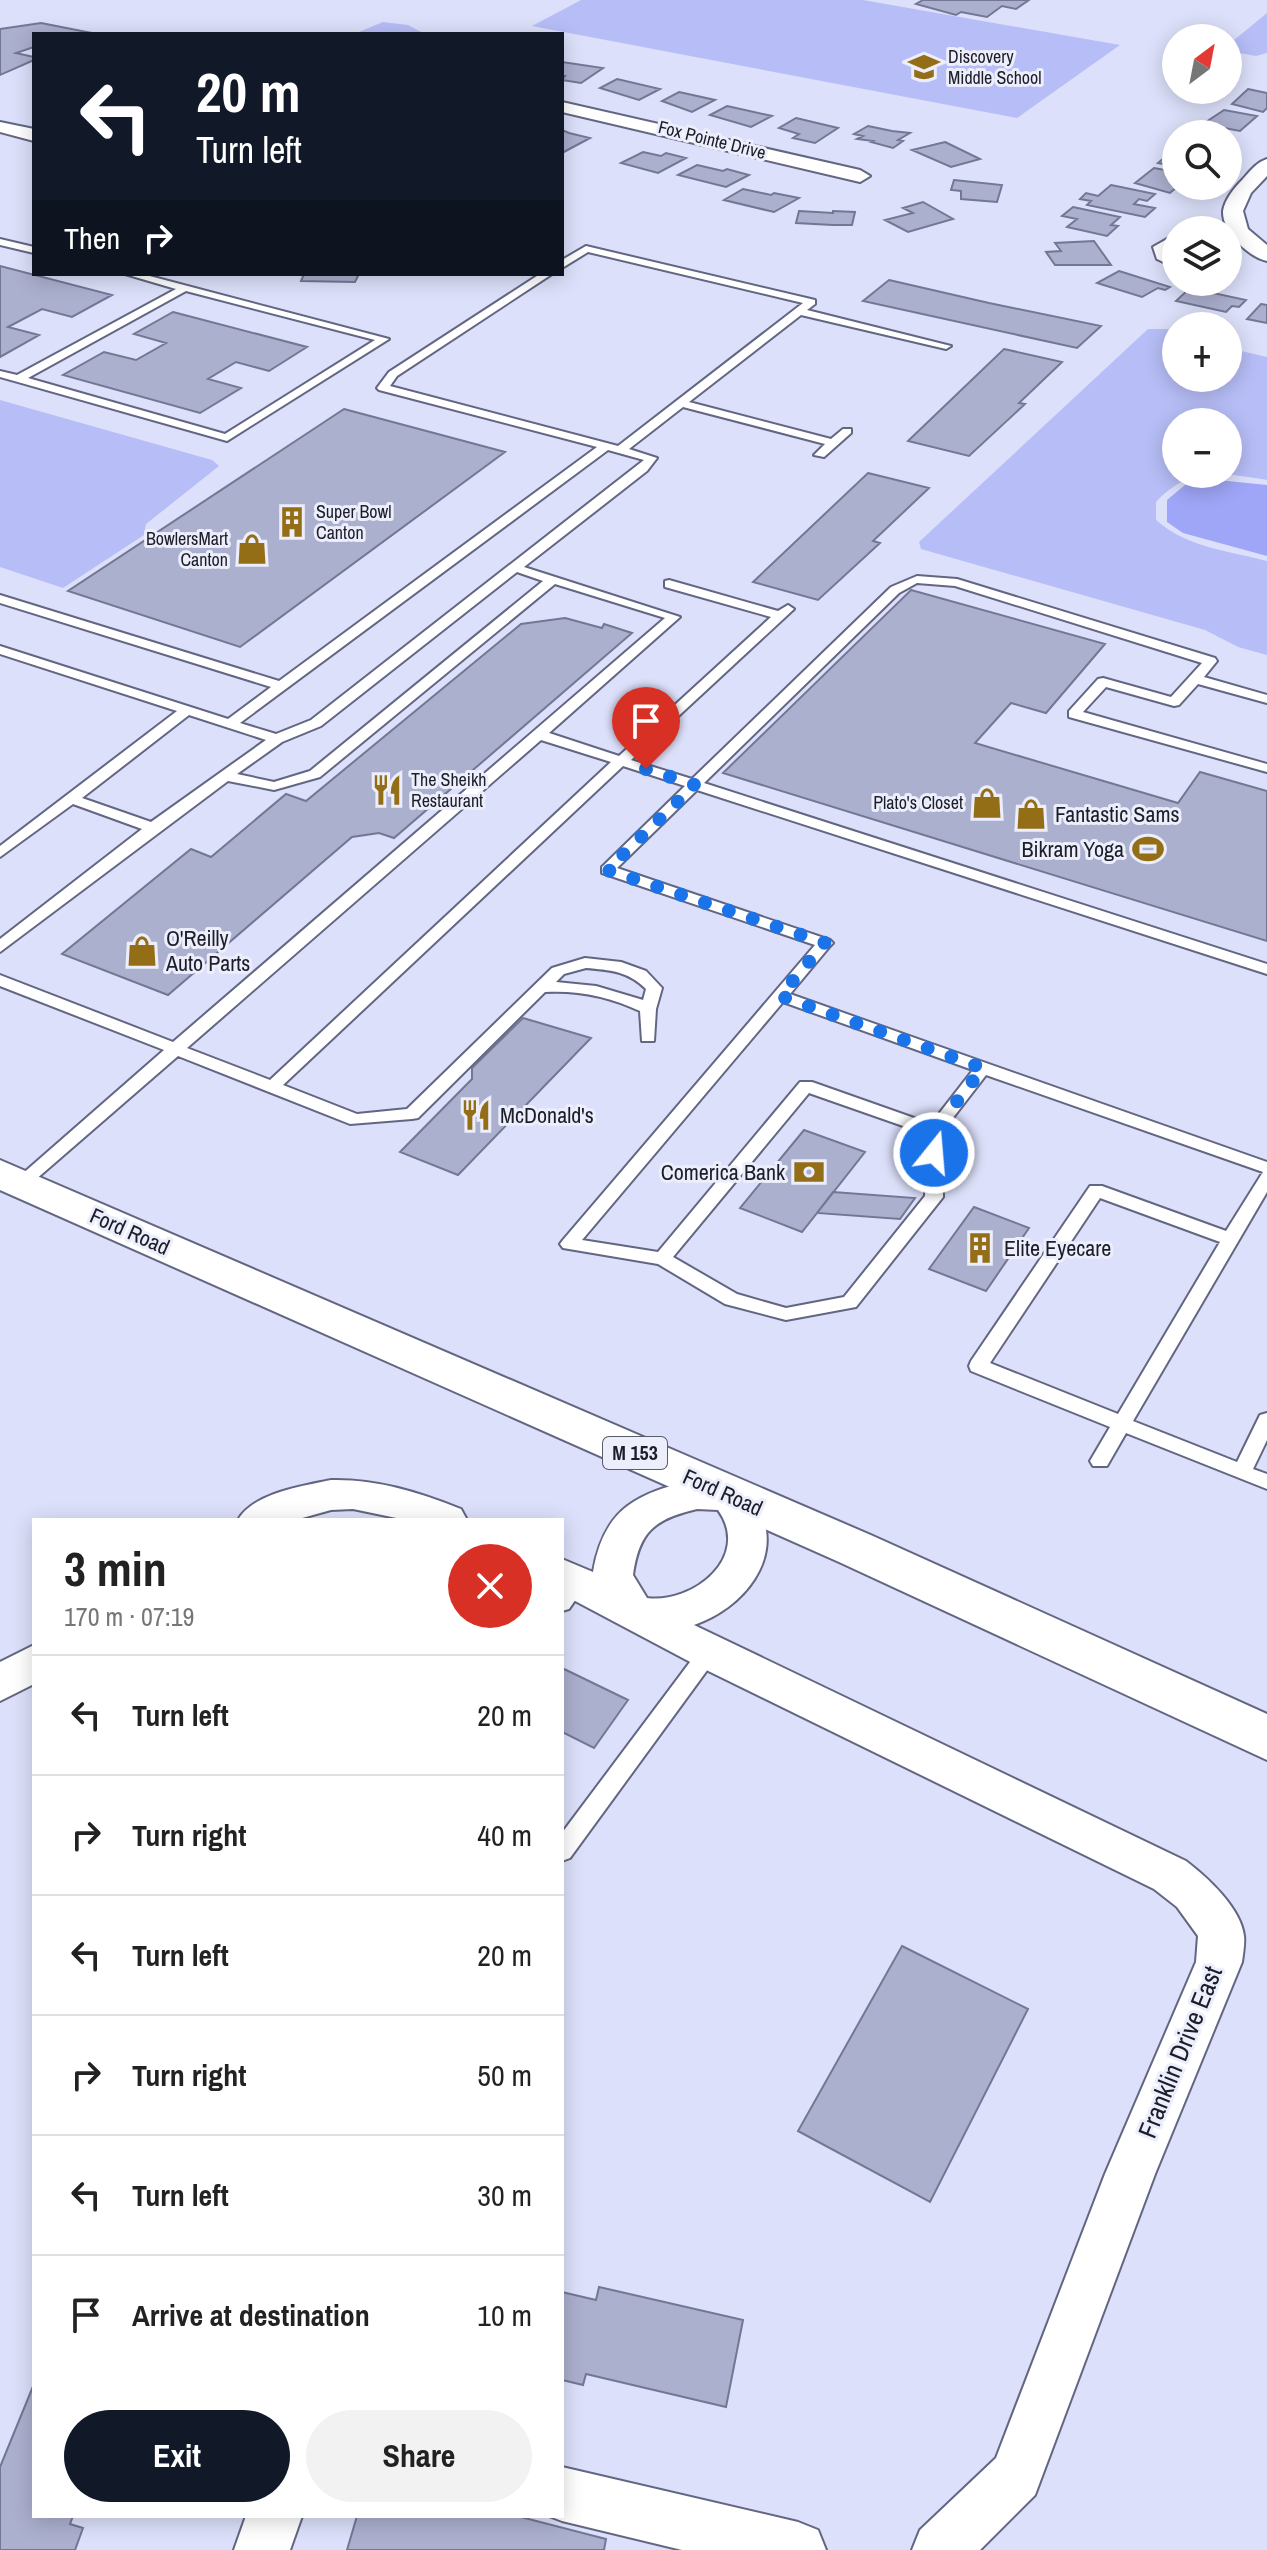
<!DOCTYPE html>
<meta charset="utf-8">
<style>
:root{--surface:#fff;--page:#f2f2f2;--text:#222;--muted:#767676;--line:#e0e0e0;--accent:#111827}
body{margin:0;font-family:"Archivo Narrow",sans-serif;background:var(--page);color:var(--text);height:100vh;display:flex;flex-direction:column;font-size:30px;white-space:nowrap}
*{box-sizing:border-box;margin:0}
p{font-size:26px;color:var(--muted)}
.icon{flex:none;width:44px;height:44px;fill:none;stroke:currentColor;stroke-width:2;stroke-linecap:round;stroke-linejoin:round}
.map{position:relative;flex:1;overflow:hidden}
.panel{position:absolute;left:32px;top:1518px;width:532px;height:1000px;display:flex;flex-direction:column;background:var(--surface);border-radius:0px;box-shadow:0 4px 20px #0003}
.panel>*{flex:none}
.top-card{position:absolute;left:32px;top:32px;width:532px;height:244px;border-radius:0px;box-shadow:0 4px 20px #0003;background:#111827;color:#fff;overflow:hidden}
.needle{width:52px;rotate:32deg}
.tools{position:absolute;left:1162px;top:24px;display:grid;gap:16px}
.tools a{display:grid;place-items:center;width:80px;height:80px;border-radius:50%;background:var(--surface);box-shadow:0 4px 20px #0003;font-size:40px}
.pin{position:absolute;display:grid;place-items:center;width:68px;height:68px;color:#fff;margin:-82px -34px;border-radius:50% 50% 50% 0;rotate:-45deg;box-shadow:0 0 8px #0007}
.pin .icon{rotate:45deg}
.me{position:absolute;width:88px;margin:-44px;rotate:17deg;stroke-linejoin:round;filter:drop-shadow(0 0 6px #0008)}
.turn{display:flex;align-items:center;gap:28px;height:168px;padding:0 32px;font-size:36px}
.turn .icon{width:104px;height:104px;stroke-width:2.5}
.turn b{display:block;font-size:56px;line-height:68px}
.then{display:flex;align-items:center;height:76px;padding:0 32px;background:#0003;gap:16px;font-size:30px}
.round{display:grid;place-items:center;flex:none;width:84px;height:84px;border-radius:42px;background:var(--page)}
.headline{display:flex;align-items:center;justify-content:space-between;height:136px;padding:0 32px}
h1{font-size:48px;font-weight:700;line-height:60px}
.primary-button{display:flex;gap:16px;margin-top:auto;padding:16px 32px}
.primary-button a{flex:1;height:92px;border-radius:48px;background:var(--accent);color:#fff;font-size:32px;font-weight:700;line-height:92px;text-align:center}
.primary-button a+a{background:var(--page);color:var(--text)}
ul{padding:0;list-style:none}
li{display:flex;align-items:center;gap:24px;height:120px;padding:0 32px;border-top:2px solid var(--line)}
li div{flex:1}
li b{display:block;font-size:30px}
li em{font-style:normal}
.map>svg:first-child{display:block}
</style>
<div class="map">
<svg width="1267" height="2550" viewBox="0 0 1267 2550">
<rect width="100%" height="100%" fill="#dce0fa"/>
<path fill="#b7bef7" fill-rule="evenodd" d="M 581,0 L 863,0 L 1120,45 L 1017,118 L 532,26 Z
M 1267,13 L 1267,53 L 1256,56 L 1228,51 L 1228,45 Z
M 383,22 L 408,25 L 425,34 L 354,34 Z
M 1148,329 L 1176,329 L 1176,378 L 1228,378 L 1228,348 L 1267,357 L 1267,480 C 1220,473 1191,465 1156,502 L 1156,520 C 1186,547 1229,551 1267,561 L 1267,655 L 1238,647 L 1205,630 L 921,549 L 919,542 ZM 1228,422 L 1228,474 L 1176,474 L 1176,422 Z
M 0,400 L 212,460 L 219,466 L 146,524 L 144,535 L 63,588 L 0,567 Z"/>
<path fill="#9fa6f7" d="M 1207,479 L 1267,485 L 1267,556 L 1183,533 L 1167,522 L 1167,500 L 1185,485 Z"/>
<path fill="#acb0cf" stroke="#747794" stroke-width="2" d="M 923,0 L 1029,0 L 1016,9 L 1002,6 L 987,17 L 961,12 L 956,15 L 916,4 Z
M 41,23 L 97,34 L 34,34 L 34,47 L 16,53 L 34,57 L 34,60 L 0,75 L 0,29 Z
M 562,62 L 603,68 L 581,83 L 562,80 L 565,76 L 562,76 Z
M 617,79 L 660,89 L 639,100 L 600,88 Z
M 1248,89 L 1267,93 L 1267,108 L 1263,112 L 1232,104 Z
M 679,92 L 715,100 L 692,112 L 662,101 Z
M 727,106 L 772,116 L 751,127 L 710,115 Z
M 1224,110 L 1257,116 L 1240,131 L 1203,124 Z
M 796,118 L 838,128 L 815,143 L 793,138 L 799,134 L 779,128 Z
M 868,126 L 892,131 L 910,133 L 898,140 L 903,141 L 893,148 L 871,142 L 873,141 L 857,139 L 863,136 L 854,134 Z
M 562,130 L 569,133 L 590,138 L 562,153 Z
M 945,142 L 980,159 L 951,167 L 912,150 Z
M 1176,151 L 1176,166 L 1158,163 L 1166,156 Z
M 643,152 L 661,156 L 666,153 L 686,158 L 658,173 L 621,163 Z
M 697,165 L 723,171 L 727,169 L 749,175 L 726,187 L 678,175 Z
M 1154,168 L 1176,172 L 1178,186 L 1170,193 L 1135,183 Z
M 954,180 L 1002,185 L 997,202 L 961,199 L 961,191 L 951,190 Z
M 1111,185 L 1155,194 L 1147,201 L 1139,199 L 1134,204 L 1155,208 L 1145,217 L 1087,205 L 1091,201 L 1080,199 L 1086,193 L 1098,196 Z
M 743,189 L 771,195 L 774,193 L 799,198 L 774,212 L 724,200 Z
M 923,202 L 953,219 L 908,232 L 885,220 L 913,213 L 903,208 Z
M 1073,207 L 1120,217 L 1111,225 L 1118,226 L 1107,236 L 1067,227 L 1077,219 L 1062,216 Z
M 799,211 L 833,213 L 833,211 L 855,212 L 852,225 L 833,225 L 796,223 Z
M 1094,241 L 1111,265 L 1055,265 L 1046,252 L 1061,251 L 1055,243 Z
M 0,266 L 112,295 L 72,317 L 42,309 L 8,327 L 39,335 L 0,357 Z
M 1119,271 L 1170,287 L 1165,290 L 1158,288 L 1142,297 L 1097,283 Z
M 304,274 L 359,274 L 355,282 L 301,281 Z
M 889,280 L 989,303 L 1101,326 L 1077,348 L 863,301 Z
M 1190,288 L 1246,300 L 1239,307 L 1232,306 L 1226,312 L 1176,301 Z
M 1261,304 L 1267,305 L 1267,323 L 1247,319 Z
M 173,312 L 307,347 L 269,371 L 236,362 L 208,379 L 241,388 L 200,413 L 63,375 L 104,352 L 136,360 L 166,343 L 134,334 Z
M 1004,349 L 1062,362 L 1019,403 L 1025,404 L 969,456 L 908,441 Z
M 344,409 L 505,452 L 240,647 L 68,591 Z
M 868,473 L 929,488 L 873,541 L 880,543 L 818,600 L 753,582 Z
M 911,590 L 1105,644 L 1046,713 L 1011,703 L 975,743 L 1178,803 L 1200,772 L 1267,791 L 1267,941 L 723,773 Z
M 565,618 L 602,628 L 604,624 L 632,633 L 394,838 L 379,833 L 352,837 L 168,995 L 62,954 L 191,849 L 211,857 L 286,794 L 306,801 L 521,624 Z
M 523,1018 L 591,1038 L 458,1175 L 400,1152 L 472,1079 L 472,1068 Z
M 804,1130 L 865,1152 L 802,1232 L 740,1208 Z
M 833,1192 L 915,1198 L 900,1219 L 817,1213 Z
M 974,1207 L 1029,1228 L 986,1291 L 929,1269 Z
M 562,1668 L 628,1700 L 594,1748 L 562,1732 Z
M 902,1946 L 1028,2009 L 930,2202 L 798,2131 Z
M 599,2287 L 743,2320 L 726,2407 L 586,2374 L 583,2385 L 562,2380 L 562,2292 L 596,2300 Z
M 34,2384 L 34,2516 L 73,2516 L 70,2524 L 83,2528 L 75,2550 L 0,2550 L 0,2467 Z
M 357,2516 L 517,2516 L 606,2539 L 604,2550 L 347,2550 Z"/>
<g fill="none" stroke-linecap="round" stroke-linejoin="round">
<defs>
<path id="lane" d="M 0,239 L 34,247 L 34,253 L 0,245 Z
M 586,246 L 815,300 L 815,304 L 807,310 L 951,346 L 946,349 L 801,315 L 689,402 L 831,439 L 843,429 L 851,429 L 851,433 L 824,457 L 814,455 L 825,444 L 683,407 L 629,449 L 657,458 L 647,471 L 524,567 L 680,617 L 549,733 L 619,756 L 771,617 L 665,587 L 665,581 L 669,580 L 778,611 L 788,605 L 794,609 L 631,760 L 692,779 L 891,587 L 917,576 L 957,579 L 1215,658 L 1217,661 L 1204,677 L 1267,695 L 1267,703 L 1198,684 L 1179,705 L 1174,706 L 1106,687 L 1083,712 L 1267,764 L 1267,772 L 1069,717 L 1069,711 L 1098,679 L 1103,678 L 1171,697 L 1202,663 L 955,586 L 917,583 L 899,593 L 704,783 L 1267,964 L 1267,974 L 697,790 L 617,868 L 830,940 L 833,943 L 830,946 L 790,994 L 1267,1162 L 1267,1192 L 1133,1421 L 1237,1462 L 1260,1415 L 1267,1413 L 1267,1440 L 1253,1469 L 1267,1474 L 1267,1489 L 1126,1433 L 1107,1466 L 1093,1466 L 1090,1461 L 1110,1427 L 971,1371 L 969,1366 L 971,1361 L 1090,1186 L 1102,1186 L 1226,1231 L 1263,1172 L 986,1075 L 942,1132 L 943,1197 L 856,1307 L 786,1320 L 725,1304 L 658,1264 L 563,1248 L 560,1244 L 563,1240 L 815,945 L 602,873 L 602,867 L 685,786 L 623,766 L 283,1085 L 357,1114 L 407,1109 L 552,968 L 585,958 L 621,962 L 646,971 L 662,988 L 656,1009 L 654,1041 L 642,1041 L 640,1011 C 610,997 579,990 545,992 L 418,1118 L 412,1119 L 350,1124 L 178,1056 L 27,1187 L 21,1189 L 12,1183 L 164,1050 L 0,986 L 0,975 L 173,1042 L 665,618 L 555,584 L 320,777 L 274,790 L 228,781 L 0,952 L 0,939 L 142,829 L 73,804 L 0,857 L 0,846 L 177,711 L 0,654 L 0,646 L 228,719 L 271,687 L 0,603 L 0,595 L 279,681 L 597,447 L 379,390 L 377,388 L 389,372 L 540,274 L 552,274 L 397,376 L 390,386 L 618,446 L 803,303 L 588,252 L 562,268 L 562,260 ZM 608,450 L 644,460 L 311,720 L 276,734 L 240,723 ZM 517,572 L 543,581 L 310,771 L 274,782 L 237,774 L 282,742 L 321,726 ZM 189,715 L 266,740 L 151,822 L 82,798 ZM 541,740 L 611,762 L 270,1080 L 187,1048 ZM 586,968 C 610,970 628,971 646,989 L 643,1000 L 596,986 L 556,982 L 564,974 ZM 783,1002 L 973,1070 L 931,1124 L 812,1082 L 800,1082 L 658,1252 L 582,1240 ZM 809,1093 L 926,1134 L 925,1196 L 844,1297 L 786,1308 L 737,1294 L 673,1257 ZM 1100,1198 L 1220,1242 L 1118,1414 L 990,1363 Z
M 125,274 L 142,274 L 389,339 L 227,441 L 0,377 L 0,371 L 17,375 L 176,289 ZM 186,291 L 375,340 L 225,434 L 28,378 Z
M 577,1575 L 584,1577 L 587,1583 L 569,1609 L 562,1611 C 562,1596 560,1581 577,1575 Z
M 709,1644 L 716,1646 L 719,1652 L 716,1658 L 570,1858 L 562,1861 L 562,1833 L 702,1646 Z"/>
<path id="street" d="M 562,102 L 860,170 L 870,176 L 860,182 L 562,112 Z
M 0,122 L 34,129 L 34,141 L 0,132 Z
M 1267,159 L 1267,176 L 1251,193 L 1243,211 L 1248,229 L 1267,245 L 1267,261 C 1249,257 1222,232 1223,211 C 1225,199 1235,187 1243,179 C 1250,171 1257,162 1267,159 Z
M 1176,234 L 1173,249 L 1176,268 L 1157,259 L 1153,247 Z
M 697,1479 C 711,1479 727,1477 740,1483 C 748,1487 754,1499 758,1507 C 786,1558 742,1609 694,1625 L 1186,1861 C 1207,1877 1241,1908 1244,1936 C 1245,1944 1243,1954 1242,1962 L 1155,2174 L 1035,2495 L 980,2550 L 912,2550 L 920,2530 L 996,2458 L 1105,2174 L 1196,1962 L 1198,1936 L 1177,1907 L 1154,1889 L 694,1664 L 562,1594 L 562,1559 L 593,1572 C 604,1507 638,1493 697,1479 ZM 697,1509 L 718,1510 C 752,1557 693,1604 647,1598 L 633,1575 C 639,1532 654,1519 697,1509 Z
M 331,1480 C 377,1479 418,1492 461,1509 L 467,1520 L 406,1520 L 353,1509 L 331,1510 L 295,1520 L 238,1520 C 253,1493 303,1486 331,1480 Z
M 34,1645 L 34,1684 L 0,1701 L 0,1662 Z
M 562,2467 L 798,2522 L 818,2530 L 826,2550 L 682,2550 L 562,2521 L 549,2516 L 562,2516 Z
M 246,2516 L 302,2516 L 290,2550 L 234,2550 Z"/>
<path id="primary" d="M 0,1160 L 873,1536 L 1267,1714 L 1267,1760 L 839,1562 L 0,1190 Z"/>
</defs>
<use href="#lane" stroke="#636682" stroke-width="4"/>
<use href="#street" stroke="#636682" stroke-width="4"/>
<use href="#primary" stroke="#636682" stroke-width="4"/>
<use href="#lane" fill="#fff" fill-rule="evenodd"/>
<use href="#street" fill="#fff" fill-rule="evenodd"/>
<use href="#primary" fill="#fff" fill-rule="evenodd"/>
</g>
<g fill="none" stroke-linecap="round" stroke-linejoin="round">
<path stroke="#1a73e8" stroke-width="14" stroke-dasharray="0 25.2" d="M 646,769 L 695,785 L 607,870 L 825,943 L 780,996 L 983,1068 L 934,1131 L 934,1153"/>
</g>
<defs>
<symbol id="school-bare" viewBox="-9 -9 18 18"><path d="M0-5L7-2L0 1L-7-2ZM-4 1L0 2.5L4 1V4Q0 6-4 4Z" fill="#946e17" stroke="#eceefb" stroke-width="2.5" paint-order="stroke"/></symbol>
<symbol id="building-bare" viewBox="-9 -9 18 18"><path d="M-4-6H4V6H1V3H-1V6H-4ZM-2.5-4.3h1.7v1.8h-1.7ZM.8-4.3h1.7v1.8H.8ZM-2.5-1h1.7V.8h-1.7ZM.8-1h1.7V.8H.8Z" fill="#946e17" stroke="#eceefb" stroke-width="2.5" paint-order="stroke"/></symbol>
<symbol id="shop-bare" viewBox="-9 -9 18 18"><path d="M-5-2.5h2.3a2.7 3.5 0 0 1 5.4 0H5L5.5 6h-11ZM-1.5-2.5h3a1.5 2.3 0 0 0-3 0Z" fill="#946e17" stroke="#eceefb" stroke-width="2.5" paint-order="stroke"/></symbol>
<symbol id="restaurant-bare" viewBox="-9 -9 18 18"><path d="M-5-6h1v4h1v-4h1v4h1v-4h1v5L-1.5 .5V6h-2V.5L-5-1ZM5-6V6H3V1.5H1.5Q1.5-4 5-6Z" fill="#946e17" stroke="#eceefb" stroke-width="2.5" paint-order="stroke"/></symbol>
<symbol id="stadium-bare" viewBox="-9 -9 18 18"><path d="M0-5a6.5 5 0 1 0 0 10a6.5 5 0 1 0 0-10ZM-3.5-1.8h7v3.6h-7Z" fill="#946e17" stroke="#eceefb" stroke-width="2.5" paint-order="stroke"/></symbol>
<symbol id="bank-bare" viewBox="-9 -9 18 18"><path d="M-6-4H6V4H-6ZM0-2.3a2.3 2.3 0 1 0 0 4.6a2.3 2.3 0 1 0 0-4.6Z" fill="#946e17" stroke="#eceefb" stroke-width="2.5" paint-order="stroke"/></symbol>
</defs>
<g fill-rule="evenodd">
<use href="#school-bare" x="902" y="45" width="44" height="44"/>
<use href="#building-bare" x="270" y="500" width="44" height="44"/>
<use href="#shop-bare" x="230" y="527" width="44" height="44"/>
<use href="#restaurant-bare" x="365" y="768" width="44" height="44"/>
<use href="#shop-bare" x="965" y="781" width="44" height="44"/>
<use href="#shop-bare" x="1009" y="792" width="44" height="44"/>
<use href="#stadium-bare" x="1126" y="827" width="44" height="44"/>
<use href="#shop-bare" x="120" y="929" width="44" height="44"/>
<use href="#restaurant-bare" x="454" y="1093" width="44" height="44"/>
<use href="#bank-bare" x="787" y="1150" width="44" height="44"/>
<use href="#building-bare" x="958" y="1226" width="44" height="44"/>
</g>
<g text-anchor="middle" stroke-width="6" stroke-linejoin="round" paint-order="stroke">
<g font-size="18" fill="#1c1d29" stroke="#eceefb" text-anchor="start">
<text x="948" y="63">Discovery<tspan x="948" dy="21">Middle School</tspan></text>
<text x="316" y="518">Super Bowl<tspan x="316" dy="21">Canton</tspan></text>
<text x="228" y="545" text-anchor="end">BowlersMart<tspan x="228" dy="21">Canton</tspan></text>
<text x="411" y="786">The Sheikh<tspan x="411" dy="21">Restaurant</tspan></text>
<text x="963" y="809" text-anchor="end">Plato's Closet</text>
</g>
<g font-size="18" fill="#1c1d29" stroke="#eceefb">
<text transform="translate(712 140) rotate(14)" y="6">Fox Pointe Drive</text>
</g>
<rect fill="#eceefb" stroke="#5a5c68" stroke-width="2" x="603" y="1437" width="64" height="32" rx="6"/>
<g font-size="20" font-weight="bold" fill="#1c1d29">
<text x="635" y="1460">M 153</text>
</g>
<g font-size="22" fill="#1c1d29" stroke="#eceefb" text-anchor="start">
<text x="1055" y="822">Fantastic Sams</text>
<text x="1124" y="857" text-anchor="end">Bikram Yoga</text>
<text x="166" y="946">O'Reilly<tspan x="166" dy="25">Auto Parts</tspan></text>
<text x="500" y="1123">McDonald's</text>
<text x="785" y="1180" text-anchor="end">Comerica Bank</text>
<text x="1004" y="1256">Elite Eyecare</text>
</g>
<g font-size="22" fill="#1c1d29" stroke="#eceefb">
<text transform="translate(130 1231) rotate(24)" y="8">Ford Road</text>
<text transform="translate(723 1492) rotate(24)" y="8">Ford Road</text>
</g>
<g font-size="26" fill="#1c1d29" stroke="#eceefb">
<text transform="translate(1180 2052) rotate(-68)" y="9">Franklin Drive East</text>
</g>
</g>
</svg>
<div class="tools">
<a><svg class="needle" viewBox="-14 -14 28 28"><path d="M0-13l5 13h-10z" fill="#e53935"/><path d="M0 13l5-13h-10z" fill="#767676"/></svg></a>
<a><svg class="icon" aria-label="search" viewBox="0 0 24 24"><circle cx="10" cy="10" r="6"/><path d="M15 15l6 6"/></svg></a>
<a><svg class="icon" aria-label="layers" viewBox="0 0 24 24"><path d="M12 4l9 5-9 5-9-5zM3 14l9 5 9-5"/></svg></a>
<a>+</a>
<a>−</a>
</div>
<div class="pin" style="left:646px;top:769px;background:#d93025"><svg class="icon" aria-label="arrive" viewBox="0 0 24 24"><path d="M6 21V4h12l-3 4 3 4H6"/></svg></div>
<svg class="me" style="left:934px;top:1153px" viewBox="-20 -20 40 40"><circle r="17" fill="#1a73e8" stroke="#fff" stroke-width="3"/><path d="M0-11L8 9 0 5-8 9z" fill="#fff"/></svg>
<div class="top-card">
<div class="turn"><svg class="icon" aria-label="left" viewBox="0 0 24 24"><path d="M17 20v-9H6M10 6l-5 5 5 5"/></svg><div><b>20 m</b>Turn left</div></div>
<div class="then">Then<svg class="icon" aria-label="right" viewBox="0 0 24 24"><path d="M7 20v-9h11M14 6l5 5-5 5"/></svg></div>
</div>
<section class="panel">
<div class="headline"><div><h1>3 min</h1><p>170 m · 07:19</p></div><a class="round" style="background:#d93025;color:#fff"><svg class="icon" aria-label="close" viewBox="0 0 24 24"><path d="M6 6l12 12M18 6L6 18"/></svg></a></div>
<ul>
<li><svg class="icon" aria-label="left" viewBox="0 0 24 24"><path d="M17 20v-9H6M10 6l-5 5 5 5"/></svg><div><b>Turn left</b></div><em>20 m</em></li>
<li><svg class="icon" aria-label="right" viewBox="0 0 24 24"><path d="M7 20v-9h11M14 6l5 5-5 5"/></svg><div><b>Turn right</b></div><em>40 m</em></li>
<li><svg class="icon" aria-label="left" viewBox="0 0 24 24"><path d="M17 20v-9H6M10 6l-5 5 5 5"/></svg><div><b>Turn left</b></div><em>20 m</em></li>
<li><svg class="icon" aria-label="right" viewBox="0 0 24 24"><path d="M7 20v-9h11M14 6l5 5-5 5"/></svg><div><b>Turn right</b></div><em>50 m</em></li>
<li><svg class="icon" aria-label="left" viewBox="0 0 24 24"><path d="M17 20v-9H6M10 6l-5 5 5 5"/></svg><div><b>Turn left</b></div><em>30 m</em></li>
<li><svg class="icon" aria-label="arrive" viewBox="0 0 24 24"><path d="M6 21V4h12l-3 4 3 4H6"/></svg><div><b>Arrive at destination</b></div><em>10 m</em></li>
</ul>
<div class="primary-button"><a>Exit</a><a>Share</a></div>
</section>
</div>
